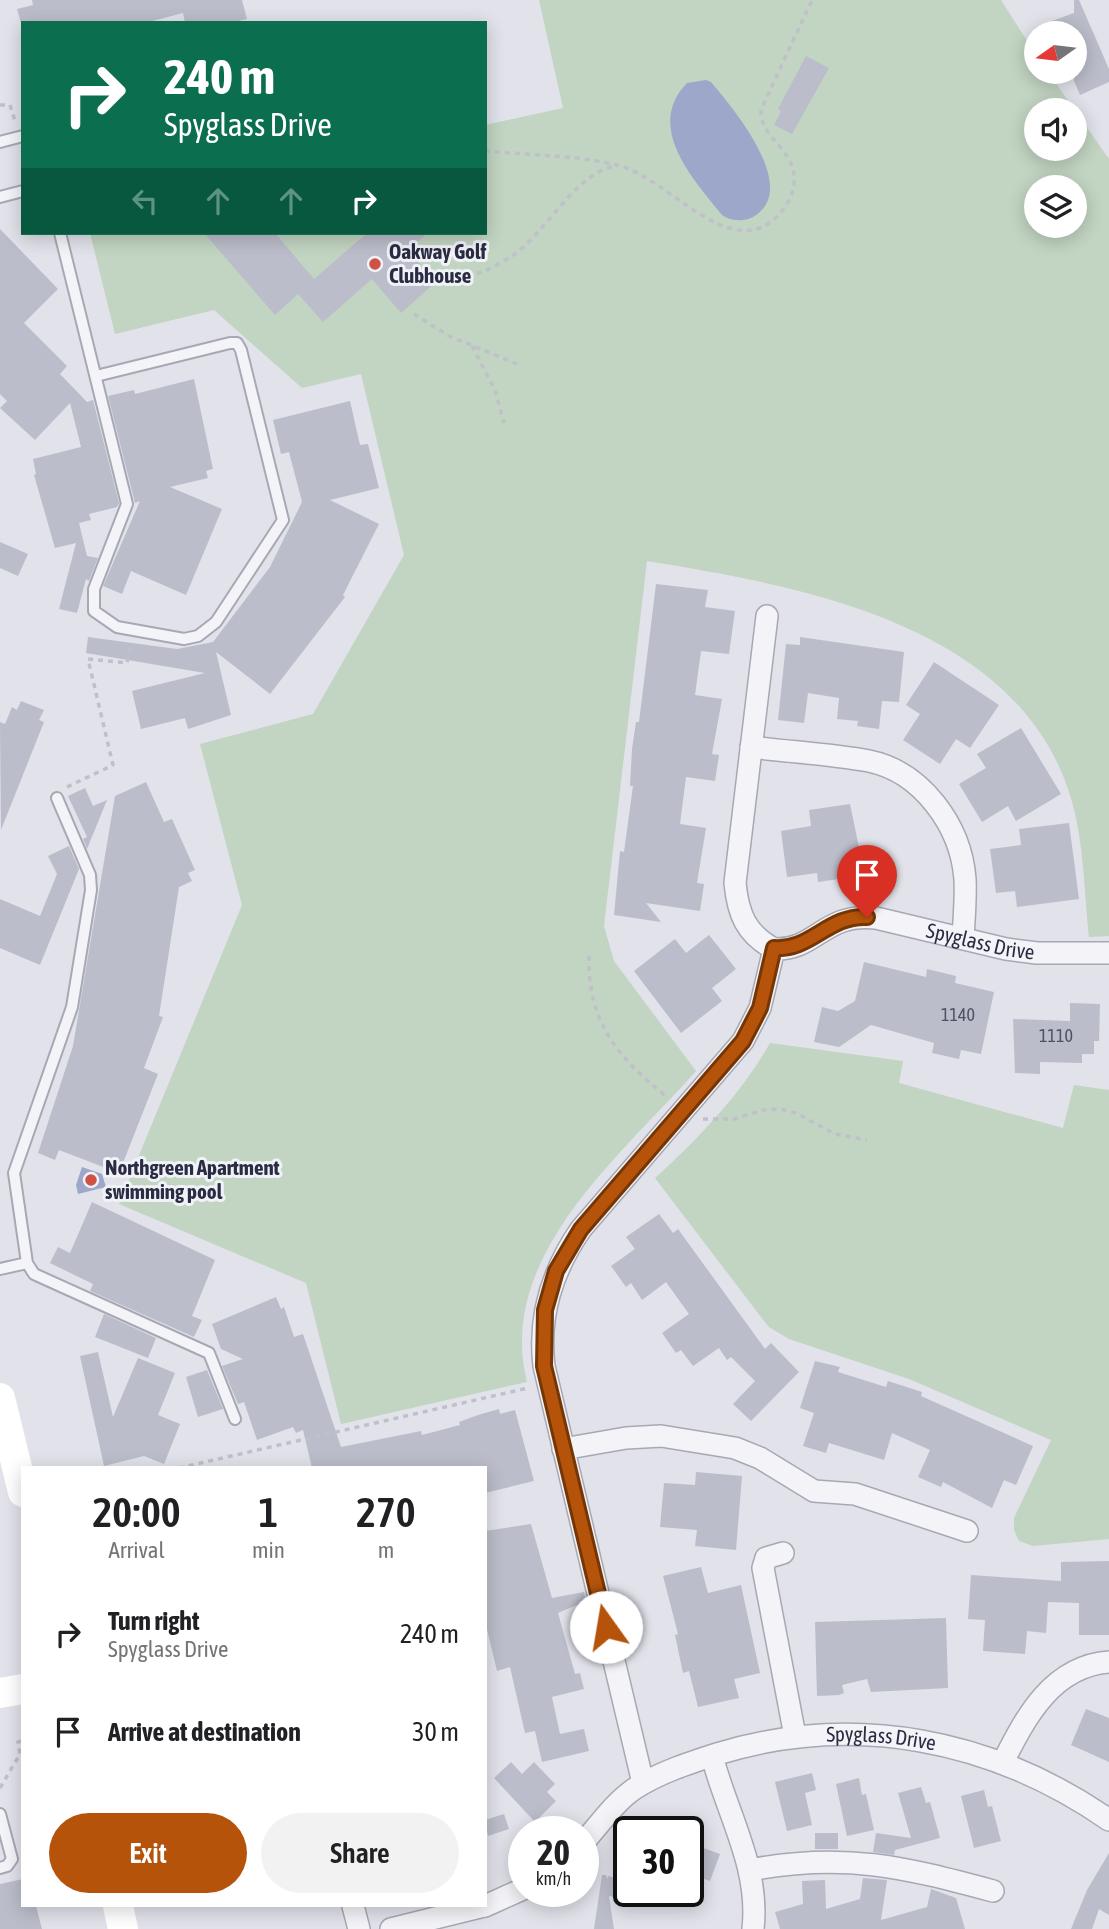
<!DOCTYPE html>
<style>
:root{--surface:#fff;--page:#f2f2f2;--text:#202124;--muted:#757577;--accent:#b45309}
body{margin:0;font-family:"Asap Condensed",sans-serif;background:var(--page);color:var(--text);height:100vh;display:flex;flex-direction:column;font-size:26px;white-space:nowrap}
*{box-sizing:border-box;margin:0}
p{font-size:23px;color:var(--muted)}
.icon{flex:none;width:38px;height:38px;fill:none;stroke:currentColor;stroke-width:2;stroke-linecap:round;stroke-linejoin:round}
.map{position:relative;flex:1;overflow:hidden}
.details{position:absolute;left:21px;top:1466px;width:466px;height:441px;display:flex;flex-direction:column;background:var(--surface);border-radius:0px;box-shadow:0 4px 18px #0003}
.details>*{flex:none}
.banner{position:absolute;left:21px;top:21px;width:466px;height:214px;border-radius:0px;box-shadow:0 4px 18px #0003;background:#0b6e4f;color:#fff;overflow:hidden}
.needle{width:46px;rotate:256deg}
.buttons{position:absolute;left:1024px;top:21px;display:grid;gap:14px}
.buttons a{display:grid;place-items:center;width:63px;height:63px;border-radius:50%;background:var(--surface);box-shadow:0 4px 18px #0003;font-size:35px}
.speed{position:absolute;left:508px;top:1816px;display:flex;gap:14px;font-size:35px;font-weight:700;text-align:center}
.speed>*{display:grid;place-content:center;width:91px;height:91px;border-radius:50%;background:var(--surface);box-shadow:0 4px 18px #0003;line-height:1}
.speed small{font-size:18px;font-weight:400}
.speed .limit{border:4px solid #111;border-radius:10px;background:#fff;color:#111}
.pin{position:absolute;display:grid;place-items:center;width:60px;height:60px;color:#fff;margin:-72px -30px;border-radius:50% 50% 50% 0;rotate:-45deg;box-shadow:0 0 7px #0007}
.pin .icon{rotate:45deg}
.me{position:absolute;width:77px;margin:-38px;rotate:347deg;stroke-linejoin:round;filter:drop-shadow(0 0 5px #0008)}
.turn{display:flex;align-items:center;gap:24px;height:147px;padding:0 28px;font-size:32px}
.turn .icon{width:91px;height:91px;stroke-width:2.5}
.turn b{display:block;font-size:49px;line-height:60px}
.lanes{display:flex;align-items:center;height:66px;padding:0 28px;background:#0003;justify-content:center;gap:35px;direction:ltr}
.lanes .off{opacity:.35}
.eta{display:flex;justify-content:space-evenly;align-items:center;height:119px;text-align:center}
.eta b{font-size:42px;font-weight:600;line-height:49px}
.primary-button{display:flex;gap:14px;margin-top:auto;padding:14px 28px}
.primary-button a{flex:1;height:80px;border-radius:42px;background:var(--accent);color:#fff;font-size:28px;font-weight:600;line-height:80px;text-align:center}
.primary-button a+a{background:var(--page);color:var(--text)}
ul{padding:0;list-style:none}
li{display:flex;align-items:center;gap:21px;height:98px;padding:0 28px}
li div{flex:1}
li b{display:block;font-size:26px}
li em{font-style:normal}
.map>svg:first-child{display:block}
</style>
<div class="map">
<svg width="1109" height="1929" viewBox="0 0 1109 1929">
<rect width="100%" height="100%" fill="#e1e2ea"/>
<path fill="#c2d4c2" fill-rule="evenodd" d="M 539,0 L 1001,0 L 1036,55 L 1036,72 L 1048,72 L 1109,159 L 1109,936 L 1089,937 C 1084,890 1084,840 1070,795 C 1016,623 800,586 647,561 L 604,926 L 614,961 L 696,1071 C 622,1155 495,1256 527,1382 L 341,1424 L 306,1283 L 119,1204 L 242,905 L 200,744 L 313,714 L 404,555 L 361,374 L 302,388 L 214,310 L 115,334 L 90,233 L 485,233 L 485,125 L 563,108 ZM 1036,110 L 1074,110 L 1074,149 L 1036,149 ZM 1036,187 L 1074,187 L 1074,226 L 1036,226 Z
M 770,1043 L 903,1061 L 899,1083 L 1063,1128 L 1074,1085 L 1109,1090 L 1109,1539 L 1033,1546 L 1019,1541 L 1014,1530 L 1014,1518 L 1051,1440 L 909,1379 L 789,1339 L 769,1327 L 761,1317 L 655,1178 C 698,1139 741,1094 770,1043 Z"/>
<path fill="#9ca7ca" d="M 706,80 L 711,82 C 732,107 802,189 753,217 C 743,222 730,221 722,215 C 694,180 644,127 687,83 Z
M 82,1167 L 102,1174 L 106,1187 L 78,1194 L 76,1185 Z"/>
<path fill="#bbbdca" d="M 32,0 L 242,0 L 247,19 L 229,23 L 185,23 L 183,13 L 145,23 L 21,23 L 17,9 L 33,5 Z
M 1074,0 L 1079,0 L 1109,69 L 1109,82 L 1080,95 L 1074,81 L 1074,33 L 1043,33 L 1056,28 L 1052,21 L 1074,13 Z
M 806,56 L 829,68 L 792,134 L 774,125 L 781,111 L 778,109 Z
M 0,229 L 58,289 L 24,323 L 67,366 L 60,374 L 87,402 L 93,400 L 119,503 L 117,507 L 89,514 L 91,520 L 79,523 L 87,556 L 98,558 L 89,581 L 86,579 L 77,613 L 59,609 L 76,543 L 55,548 L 34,475 L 36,474 L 33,459 L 81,447 L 70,403 L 35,440 L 0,408 L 7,401 L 0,394 Z
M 204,233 L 275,233 L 314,279 L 367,233 L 428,233 L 408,250 L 436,282 L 401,313 L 372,279 L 323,322 L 298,294 L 275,315 Z
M 194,379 L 213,469 L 206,471 L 208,478 L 170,487 L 222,509 L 186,595 L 131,571 L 122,594 L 103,586 L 140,501 L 135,503 L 108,396 L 134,390 L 135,394 Z
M 350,401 L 360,445 L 368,444 L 379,488 L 330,500 L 379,524 L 343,595 L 345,597 L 270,694 L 216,652 L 231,715 L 188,729 L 185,718 L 141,729 L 132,691 L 205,673 L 86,653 L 88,637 L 177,649 L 213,642 L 270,567 L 302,502 L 289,452 L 281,454 L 273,420 Z
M 0,542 L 28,554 L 18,576 L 0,568 Z
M 656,584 L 708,590 L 705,607 L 735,611 L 729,654 L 701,651 L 695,695 L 722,699 L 712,754 L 719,755 L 715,781 L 686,777 L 680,824 L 706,828 L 697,883 L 704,884 L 700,911 L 646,903 L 661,922 L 614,915 L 620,851 L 624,852 L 633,786 L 630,786 L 632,749 L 636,722 L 639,722 Z
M 800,637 L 904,652 L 899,702 L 882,701 L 879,729 L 857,726 L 858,721 L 837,719 L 839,698 L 808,693 L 804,723 L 778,720 L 786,644 L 800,645 Z
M 934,662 L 999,705 L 970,748 L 956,739 L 940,764 L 903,740 L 920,714 L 906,705 Z
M 21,701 L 44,710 L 39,720 L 44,722 L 1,830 L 0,722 L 5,724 L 12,707 L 17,710 Z
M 1021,728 L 1061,794 L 1016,821 L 1008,806 L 982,822 L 959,784 L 986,768 L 977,754 Z
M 146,782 L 164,822 L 172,819 L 195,870 L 188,873 L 192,881 L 179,887 L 159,1016 L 163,1017 L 144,1068 L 158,1074 L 119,1173 L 59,1150 L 55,1160 L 38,1153 L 73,1046 L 115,796 Z
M 85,788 L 93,806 L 107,800 L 87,849 L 83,839 L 87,837 L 68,796 Z
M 850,804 L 861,857 L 857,858 L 860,876 L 818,882 L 817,873 L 787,877 L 781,831 L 811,826 L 809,810 Z
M 1069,823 L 1079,899 L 1017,907 L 1015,891 L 996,893 L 990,849 L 1021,845 L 1019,829 Z
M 69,846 L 79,869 L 40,965 L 0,948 L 0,899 L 40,916 L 57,874 L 48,856 Z
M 709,935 L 736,969 L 712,988 L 722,1001 L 681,1033 L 634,971 L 675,939 L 686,953 Z
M 864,962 L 926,977 L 927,969 L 956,976 L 955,983 L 994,992 L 981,1054 L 961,1050 L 959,1059 L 932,1053 L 934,1043 L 871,1025 L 839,1047 L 814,1042 L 822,1007 L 838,1011 L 855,1001 Z
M 1070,1003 L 1100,1004 L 1099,1041 L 1094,1041 L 1094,1054 L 1082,1054 L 1082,1063 L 1040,1062 L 1040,1074 L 1015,1073 L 1013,1019 L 1070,1021 Z
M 92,1202 L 215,1260 L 192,1316 L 202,1320 L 194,1337 L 90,1291 L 93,1284 L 50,1263 L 58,1247 L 70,1253 Z
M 659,1214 L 673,1233 L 678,1229 L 765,1349 L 771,1343 L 799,1372 L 751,1421 L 733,1404 L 755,1381 L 731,1357 L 727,1360 L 719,1348 L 693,1366 L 681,1350 L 676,1353 L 662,1333 L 689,1314 L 666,1282 L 642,1300 L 631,1283 L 626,1287 L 611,1266 L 635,1249 L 626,1237 Z
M 276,1297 L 281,1309 L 284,1307 L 294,1337 L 303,1334 L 341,1447 L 421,1431 L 422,1435 L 460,1425 L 459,1422 L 478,1415 L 499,1409 L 500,1414 L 515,1410 L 534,1481 L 485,1493 L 485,1468 L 312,1468 L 303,1430 L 296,1433 L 293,1427 L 257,1440 L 244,1402 L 238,1404 L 222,1366 L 243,1359 L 221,1349 L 212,1324 Z
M 104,1314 L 156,1338 L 148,1358 L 95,1337 Z
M 98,1352 L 113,1417 L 138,1358 L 175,1373 L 158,1415 L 180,1424 L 164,1464 L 144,1456 L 104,1466 L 80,1356 Z
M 815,1361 L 840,1367 L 838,1372 L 886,1387 L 888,1381 L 922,1392 L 921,1396 L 1033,1446 L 1016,1485 L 1004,1480 L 992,1508 L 943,1482 L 941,1487 L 918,1477 L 930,1450 L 892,1433 L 884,1460 L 829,1443 L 826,1453 L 803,1446 L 814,1413 L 800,1408 Z
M 207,1370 L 223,1409 L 198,1417 L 186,1377 Z
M 696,1472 L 742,1476 L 736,1550 L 695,1546 L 697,1530 L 660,1527 L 664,1483 L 695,1485 Z
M 531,1524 L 552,1598 L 584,1592 L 586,1601 L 558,1613 L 575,1674 L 580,1673 L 584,1689 L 552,1697 L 560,1734 L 584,1729 L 589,1751 L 542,1762 L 535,1731 L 525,1733 L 510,1667 L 497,1671 L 485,1621 L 485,1531 Z
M 1109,1561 L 1109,1635 L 1079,1635 L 1079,1603 L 1048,1602 L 1046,1633 L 1027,1631 L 1025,1654 L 983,1651 L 985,1620 L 968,1619 L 971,1575 L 1061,1581 L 1061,1562 Z
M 701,1567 L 708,1593 L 741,1585 L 760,1673 L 734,1679 L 739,1698 L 698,1707 L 689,1671 L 683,1673 L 675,1635 L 678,1634 L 663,1576 Z
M 946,1618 L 948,1688 L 871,1692 L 867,1679 L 842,1685 L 844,1693 L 839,1695 L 817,1696 L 815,1622 Z
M 1086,1709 L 1109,1718 L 1109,1762 L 1071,1745 Z
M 511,1762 L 522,1774 L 534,1762 L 555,1784 L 547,1792 L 556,1801 L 535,1822 L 494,1778 Z
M 812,1773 L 816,1790 L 805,1793 L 812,1825 L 787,1831 L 775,1782 Z
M 859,1778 L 862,1795 L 866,1794 L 874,1830 L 847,1836 L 836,1784 Z
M 921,1787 L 926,1803 L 930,1802 L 940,1838 L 895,1850 L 894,1855 L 873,1852 L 876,1833 L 911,1838 L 898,1793 Z
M 984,1790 L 988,1807 L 992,1806 L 1001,1841 L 974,1848 L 961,1796 Z
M 504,1814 L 509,1829 L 488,1836 L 485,1820 Z
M 815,1833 L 838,1833 L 838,1849 L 815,1849 Z
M 698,1846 L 720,1854 L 710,1881 L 688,1873 L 688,1848 L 696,1851 Z
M 1109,1853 L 1109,1915 L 1099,1909 L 1092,1929 L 1071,1929 L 1087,1890 Z
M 602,1875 L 606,1875 L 607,1879 L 608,1876 L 628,1881 L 628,1899 L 609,1896 L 614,1929 L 594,1929 Z
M 863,1878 L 887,1880 L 881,1920 L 927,1907 L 931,1889 L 956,1898 L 965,1929 L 780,1929 L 775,1912 L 803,1904 L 802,1881 L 825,1880 L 826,1909 L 860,1899 Z
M 23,1879 L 23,1906 L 36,1906 L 42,1929 L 0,1929 L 0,1884 Z"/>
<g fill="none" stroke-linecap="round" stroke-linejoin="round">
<defs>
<path id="lane" d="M 0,142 L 23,136
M 0,197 L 23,191
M 60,233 L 127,504 L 94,589 L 94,611 L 117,627 L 184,639 L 198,636 L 216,622 L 283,520 L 241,350 L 237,343 L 230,343 L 96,376
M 27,1263 L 14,1173 L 72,1007 L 91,890 L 90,875 L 57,798
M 0,1269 L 27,1263 L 34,1274 L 209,1353 L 235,1419
M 0,1814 L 12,1859 L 7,1866 L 0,1868"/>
<g id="street">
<path d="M 767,616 L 735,883 C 738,914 746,934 774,949"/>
<path d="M 751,747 C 790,752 830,754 869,761 C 922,772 961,826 965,879 C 966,898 964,919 963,938"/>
<path d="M 563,1449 L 626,1438 L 661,1436 L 735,1448 L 760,1458 L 814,1491 L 855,1494 L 967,1531"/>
<path d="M 783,1553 L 766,1558 L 763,1568 L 795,1736"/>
<path d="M 712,1756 C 727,1814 760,1867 753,1929"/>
<path d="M 1003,1762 C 1026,1716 1053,1666 1109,1662"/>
<path id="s1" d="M 643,1783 L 544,1366 C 538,1315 552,1271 581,1229 L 743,1041 L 760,1008 L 774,949 C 816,951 824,912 876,918 L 1006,949 L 1037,953 L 1109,953"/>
<path id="s2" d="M 583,1843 C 599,1825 614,1803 634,1789 C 658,1773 689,1763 717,1754 C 854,1712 992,1739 1109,1820"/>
<path d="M 750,1870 C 843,1852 904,1867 993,1891"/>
<path d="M 353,1906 L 359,1929"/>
<path d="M 485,1906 L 523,1889"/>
<path d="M 391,1929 L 484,1906"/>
</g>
</defs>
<use href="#lane" stroke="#a6a8b4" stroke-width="14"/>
<use href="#street" stroke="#a6a8b4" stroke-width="24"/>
<path stroke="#bfc0c9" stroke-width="3.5" stroke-dasharray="5 5" stroke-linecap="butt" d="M 0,105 L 10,105 L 15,121
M 485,151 C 528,155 575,155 617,165 C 667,177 725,258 772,221 C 781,214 790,202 793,190 C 802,150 760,142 761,110 L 812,0
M 438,282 C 452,272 470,277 485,271 C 493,267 502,262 509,258 C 546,235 573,174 615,166
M 414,314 L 449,336 L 522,366
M 472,346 L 495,390 L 504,423
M 67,787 L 113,765 L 88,659 L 127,663 L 130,646
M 589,956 C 587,1021 618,1058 667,1097
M 703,1119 L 734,1119 L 764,1110 L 780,1109 L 796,1113 L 835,1134 L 867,1140
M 179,1468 L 528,1388
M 0,1788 L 20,1754 L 18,1742 L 23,1741"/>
<use href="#lane" stroke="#f4f4f8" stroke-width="10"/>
<use href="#street" stroke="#f4f4f8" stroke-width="21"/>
<path stroke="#fff" stroke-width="30" d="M 0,1398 L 23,1492
M 0,1693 L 23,1689
M 118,1906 L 123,1929"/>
</g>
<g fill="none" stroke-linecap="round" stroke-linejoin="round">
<defs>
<path id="route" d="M 606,1627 L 544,1366 L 545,1310 L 556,1271 L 581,1229 L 743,1041 L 760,1008 L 774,948 C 811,951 828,915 867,917"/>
</defs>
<use href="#route" stroke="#753606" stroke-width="18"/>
<use href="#route" stroke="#b45309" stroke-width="12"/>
</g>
<g fill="#cf5246" stroke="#f1f2f7" stroke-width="2.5">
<circle cx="375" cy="264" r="7"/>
<circle cx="91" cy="1180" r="7"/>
</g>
<g text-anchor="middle" stroke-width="6" stroke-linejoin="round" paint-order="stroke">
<g font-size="18" fill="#4e5064">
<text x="958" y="1021">1140</text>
<text x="1056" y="1042">1110</text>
</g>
<g font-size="21" font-weight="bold" fill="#292c42" stroke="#f1f2f7" text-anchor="start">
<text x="389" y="259">Oakway Golf<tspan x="389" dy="24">Clubhouse</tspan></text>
<text x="105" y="1175">Northgreen Apartment<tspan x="105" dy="24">swimming pool</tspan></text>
</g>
<g font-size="21" fill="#292c42" stroke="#f1f2f7">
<text dy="7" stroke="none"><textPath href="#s1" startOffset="1136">Spyglass Drive</textPath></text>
<text dy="7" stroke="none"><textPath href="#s2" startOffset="331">Spyglass Drive</textPath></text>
</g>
</g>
</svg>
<div class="buttons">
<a><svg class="needle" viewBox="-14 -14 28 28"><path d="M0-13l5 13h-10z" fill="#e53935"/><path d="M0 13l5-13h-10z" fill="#757577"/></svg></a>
<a><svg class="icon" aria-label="sound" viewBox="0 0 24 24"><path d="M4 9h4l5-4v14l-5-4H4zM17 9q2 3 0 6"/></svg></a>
<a><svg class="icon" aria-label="layers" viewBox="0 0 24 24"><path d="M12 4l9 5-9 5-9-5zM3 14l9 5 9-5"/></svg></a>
</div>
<div class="speed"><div>20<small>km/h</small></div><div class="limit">30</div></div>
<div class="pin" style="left:867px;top:917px;background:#d93025"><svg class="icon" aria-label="arrive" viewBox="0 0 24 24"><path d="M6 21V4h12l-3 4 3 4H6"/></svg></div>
<svg class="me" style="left:606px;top:1627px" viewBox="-20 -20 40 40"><circle r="19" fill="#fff"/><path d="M0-13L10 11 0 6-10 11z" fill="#b45309"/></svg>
<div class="banner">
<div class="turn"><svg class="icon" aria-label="right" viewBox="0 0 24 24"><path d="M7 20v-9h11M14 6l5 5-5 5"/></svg><div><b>240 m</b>Spyglass Drive</div></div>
<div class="lanes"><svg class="icon off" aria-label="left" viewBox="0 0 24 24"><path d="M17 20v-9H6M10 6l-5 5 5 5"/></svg><svg class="icon off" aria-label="ahead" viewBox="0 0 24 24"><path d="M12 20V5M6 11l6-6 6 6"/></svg><svg class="icon off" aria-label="ahead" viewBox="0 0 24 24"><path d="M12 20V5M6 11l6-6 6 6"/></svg><svg class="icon" aria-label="right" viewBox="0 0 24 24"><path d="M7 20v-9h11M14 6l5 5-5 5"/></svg></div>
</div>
<section class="details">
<div class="eta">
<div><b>20:00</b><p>Arrival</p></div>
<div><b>1</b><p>min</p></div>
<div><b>270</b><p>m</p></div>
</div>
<ul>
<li><svg class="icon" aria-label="right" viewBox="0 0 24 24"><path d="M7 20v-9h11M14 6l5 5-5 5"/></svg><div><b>Turn right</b><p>Spyglass Drive</p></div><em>240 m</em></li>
<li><svg class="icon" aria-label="arrive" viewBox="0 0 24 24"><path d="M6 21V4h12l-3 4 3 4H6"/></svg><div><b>Arrive at destination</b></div><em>30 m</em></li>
</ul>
<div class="primary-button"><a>Exit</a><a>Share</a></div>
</section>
</div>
